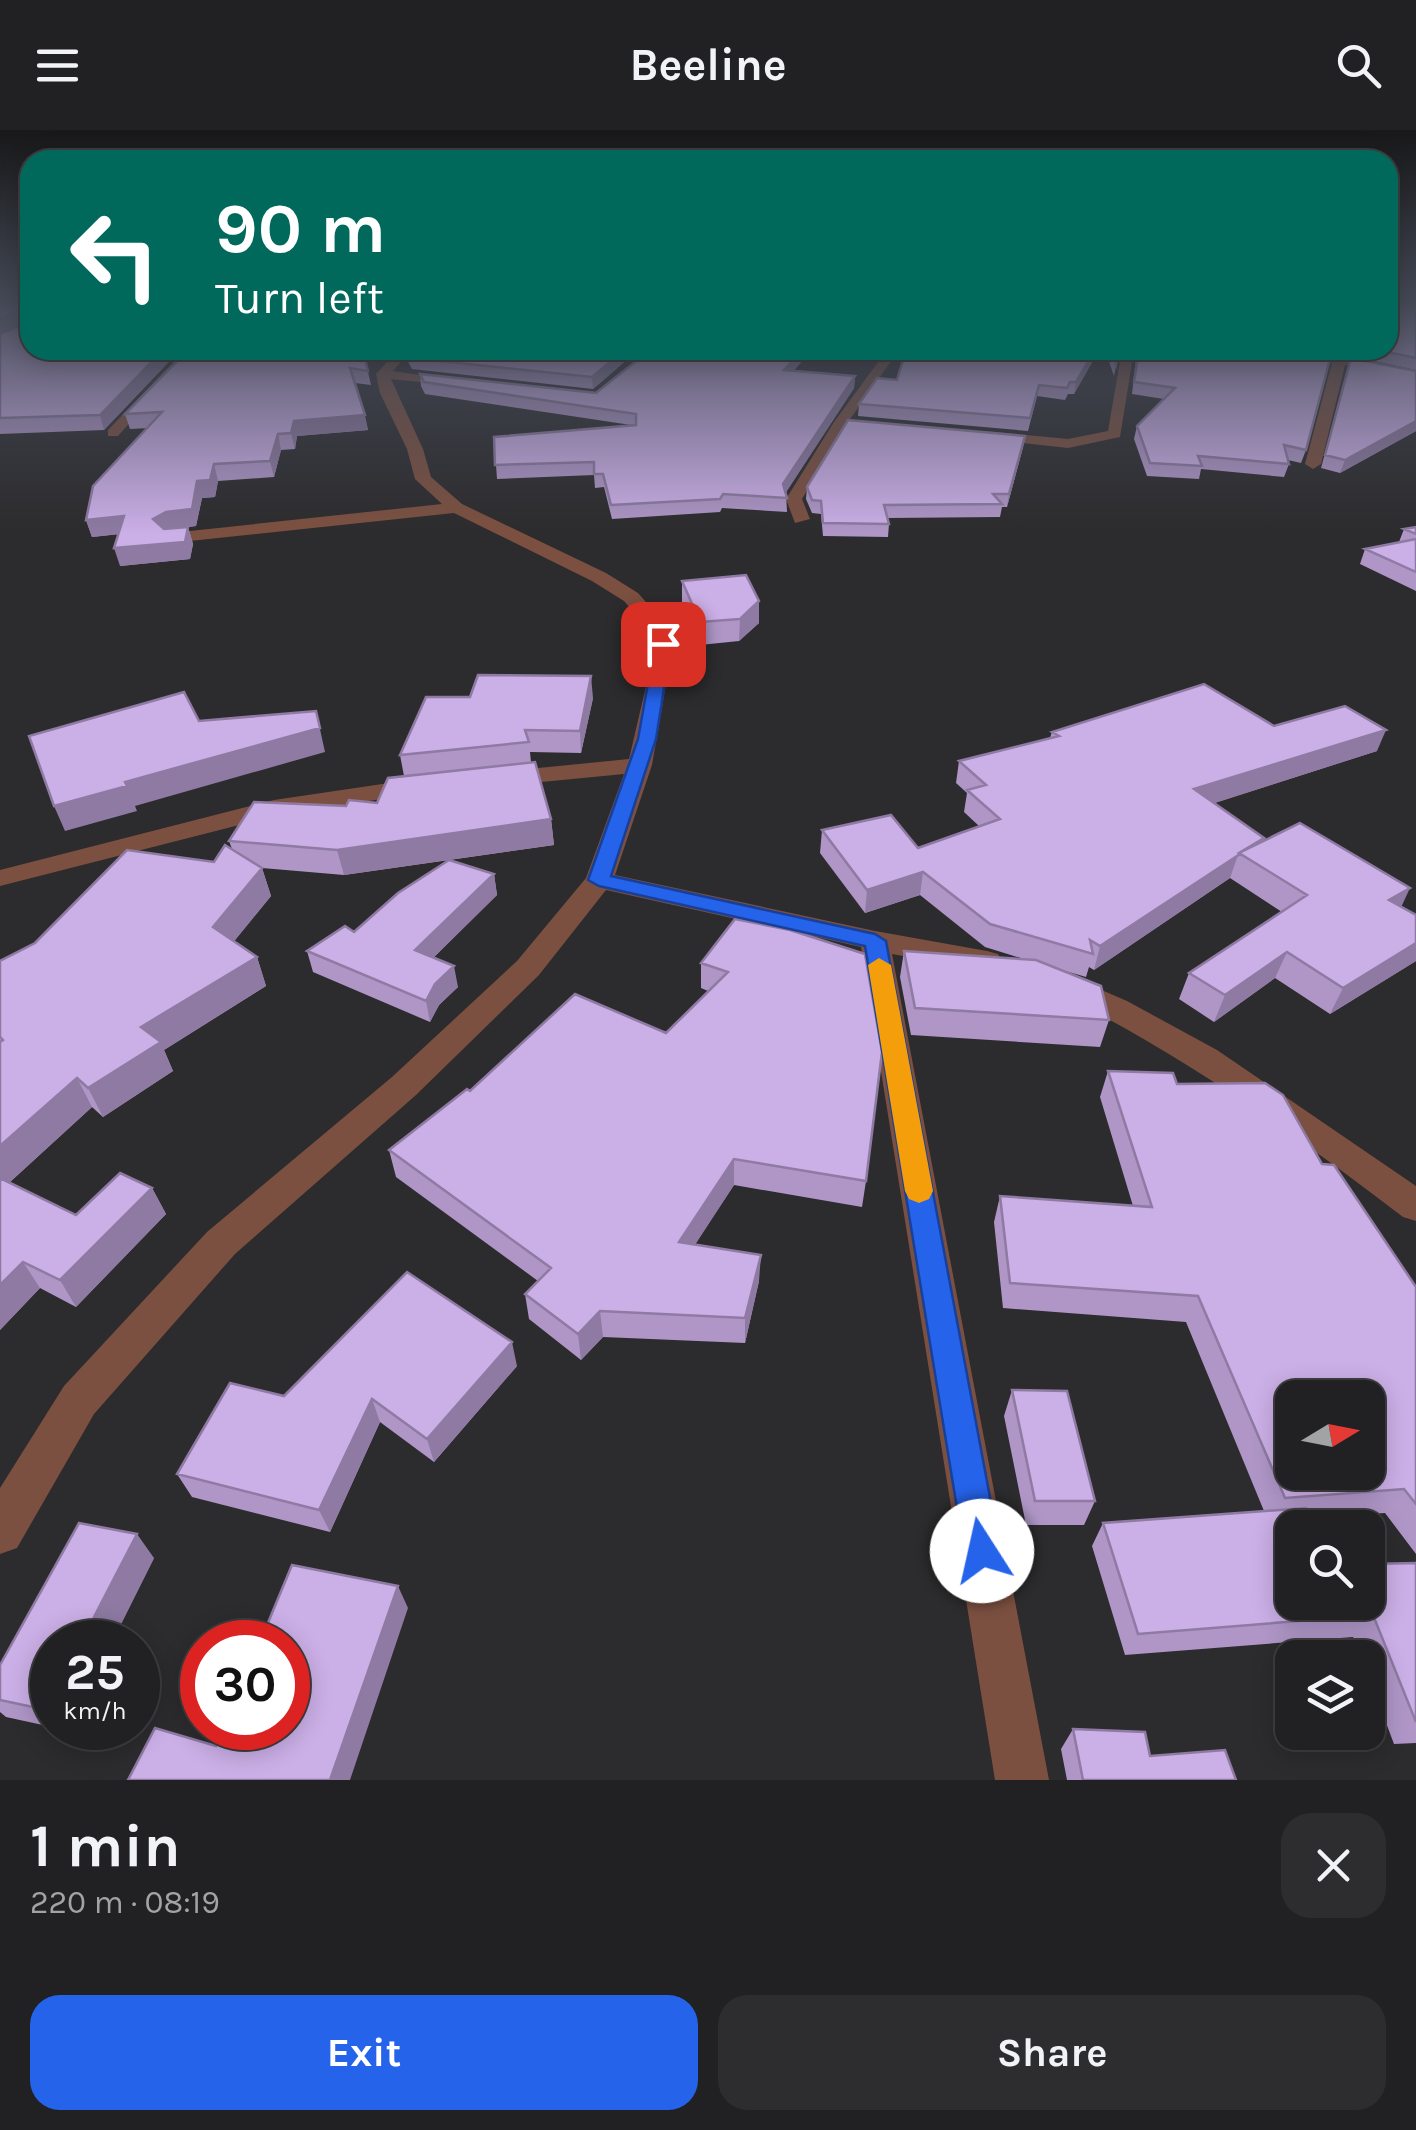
<!DOCTYPE html>
<meta charset="utf-8">
<style>
:root{--surface:#212022;--page:#2d2d2f;--text:#f1f3f6;--muted:#a2a3a5;--line:#3e3e40;--accent:#2563eb}
body{margin:0;font-family:Karla,sans-serif;background:var(--page);color:var(--text);height:100vh;display:flex;flex-direction:column;font-size:38px;white-space:nowrap}
*{box-sizing:border-box;margin:0}
p{font-size:32px;color:var(--muted)}
.icon{flex:none;width:55px;height:55px;fill:none;stroke:currentColor;stroke-width:2;stroke-linecap:round;stroke-linejoin:round}
.map{position:relative;height:1650px;overflow:hidden}
.panel{display:flex;flex-direction:column;background:var(--surface);flex:1}
.panel>*{flex:none}
.banner{position:absolute;left:20px;top:20px;width:1378px;height:210px;border-radius:30px;box-shadow:0 5px 25px #0003,0 0 0 2px var(--line);background:#00695c;color:#fff;overflow:hidden}
.needle{width:65px;rotate:80deg}
.fabs{position:absolute;left:1275px;top:1250px;display:grid;gap:20px}
.fabs a{display:grid;place-items:center;width:110px;height:110px;border-radius:20px;background:var(--surface);box-shadow:0 5px 25px #0003,0 0 0 2px var(--line);font-size:50px}
.speed{position:absolute;left:30px;top:1490px;display:flex;gap:20px;font-size:50px;font-weight:700;text-align:center}
.speed>*{display:grid;place-content:center;width:130px;height:130px;border-radius:50%;background:var(--surface);box-shadow:0 5px 25px #0003,0 0 0 2px var(--line);line-height:1}
.speed small{font-size:25px;font-weight:400}
.speed .limit{border:15px solid #d22;background:#fff;color:#111}
.pin{position:absolute;display:grid;place-items:center;width:85px;height:85px;color:#fff;margin:-42px;border-radius:20px;box-shadow:0 5px 15px #0006}
.me{position:absolute;width:110px;margin:-55px;rotate:350deg;stroke-linejoin:round;filter:drop-shadow(0 0 8px #0008)}
.turn{display:flex;align-items:center;gap:35px;height:210px;padding:0 30px;font-size:45px}
.turn .icon{width:130px;height:130px;stroke-width:2.5}
.turn b{display:block;font-size:70px;line-height:85px}
.round{display:grid;place-items:center;flex:none;width:105px;height:105px;border-radius:30px;background:var(--page)}
.overview{display:flex;align-items:center;justify-content:space-between;height:170px;padding:0 30px}
h1{font-size:60px;font-weight:700;line-height:75px}
.primary-button{display:flex;gap:20px;margin-top:auto;padding:20px 30px}
.primary-button a{flex:1;height:115px;border-radius:30px;background:var(--accent);color:#fff;font-size:40px;font-weight:700;line-height:115px;text-align:center}
.primary-button a+a{background:var(--page);color:var(--text)}
header{display:flex;justify-content:space-between;align-items:center;height:130px;padding:0 30px;background:var(--surface);font-size:45px;font-weight:700}
.map>svg:first-child{display:block}
</style>
<header><svg class="icon" aria-label="menu" viewBox="0 0 24 24"><path d="M4 6h16M4 12h16M4 18h16"/></svg>Beeline<svg class="icon" aria-label="search" viewBox="0 0 24 24"><circle cx="10" cy="10" r="6"/><path d="M15 15l6 6"/></svg></header>
<div class="map">
<svg width="1416" height="1650" viewBox="0 0 1416 1650">
<rect width="100%" height="100%" fill="#2c2b2d"/>
<g fill="none" stroke-linecap="round" stroke-linejoin="round">
<path fill="#7c5040" fill-rule="evenodd" d="M 185,220 L 199,220 L 183,233 L 118,306 L 108,306 L 108,300 Z
M 398,220 L 411,220 L 393,241 L 467,252 L 460,256 L 391,249 L 423,319 L 431,347 L 462,374 L 606,443 L 638,463 L 660,488 L 673,514 L 652,635 L 615,745 L 875,801 L 987,821 L 998,824 L 1002,831 L 998,838 L 987,841 L 892,824 L 1049,1650 L 995,1650 L 861,817 L 606,760 L 539,845 L 416,965 L 235,1124 L 94,1284 L 17,1418 L 0,1424 L 0,1358 L 64,1256 L 207,1102 L 392,947 L 517,831 L 586,748 L 624,644 L 499,656 L 487,649 L 499,642 L 629,629 L 650,539 L 653,514 L 644,494 L 624,471 L 592,451 L 454,383 L 171,413 L 162,408 L 171,403 L 442,374 L 415,349 L 407,319 L 380,263 L 376,244 Z
M 887,220 L 899,220 L 848,292 L 802,369 L 810,389 L 795,393 L 786,369 L 834,292 Z
M 1122,220 L 1134,220 L 1120,307 L 1068,318 L 985,309 L 978,305 L 985,301 L 1068,309 L 1108,301 Z
M 1279,220 L 1305,220 L 1416,241 L 1416,249 L 1345,235 L 1321,334 L 1313,339 L 1305,334 L 1332,233 Z
M 423,648 L 432,651 L 436,656 L 432,661 L 275,686 L 0,756 L 0,740 L 274,670 Z
M 1069,846 L 1127,871 L 1217,920 L 1416,1056 L 1416,1091 L 1403,1087 C 1293,1003 1182,924 1058,863 L 1054,856 L 1058,849 Z"/>
</g>
<path fill="#af96c7" d="M 0,173 L 30,173 L 30,220 L 180,220 L 104,300 L 0,304 L 0,204 L 29,192 L 0,203 Z
M 1416,173 L 1416,240 L 1323,220 L 1388,220 Z
M 363,220 L 371,255 L 355,253 L 368,300 L 297,306 L 295,319 L 281,320 L 274,347 L 218,351 L 215,367 L 202,368 L 196,396 L 188,397 L 193,414 L 190,429 L 120,436 L 119,404 L 92,407 L 86,390 L 148,298 L 130,299 L 125,284 Z
M 406,220 L 638,220 L 593,259 L 412,239 L 407,230 Z
M 906,220 L 1099,220 L 1074,264 L 1068,264 L 1065,270 L 1037,266 L 1028,301 L 858,286 L 859,274 L 897,250 Z
M 1105,220 L 1119,220 L 1114,246 Z
M 1137,220 L 1312,220 L 1306,320 L 1301,333 L 1288,330 L 1289,334 L 1284,347 L 1201,339 L 1199,349 L 1147,346 L 1134,309 L 1137,296 L 1164,269 L 1132,264 Z
M 1348,239 L 1416,241 L 1416,301 L 1340,343 L 1321,338 Z
M 794,241 L 855,246 L 854,258 L 786,362 L 787,382 L 722,378 L 720,382 L 612,389 L 604,357 L 595,358 L 594,345 L 497,349 L 494,307 L 631,295 L 425,264 L 421,256 L 420,244 L 596,263 Z
M 1023,317 L 1007,377 L 1002,377 L 1000,387 L 887,388 L 889,394 L 888,407 L 823,406 L 821,384 L 812,383 L 806,369 L 807,357 Z
M 1416,397 L 1416,461 L 1360,434 L 1365,419 L 1399,412 L 1404,399 Z
M 682,451 L 759,471 L 759,493 L 739,511 L 700,515 L 682,472 Z
M 593,568 L 581,623 L 530,622 L 531,632 L 551,689 L 554,715 L 344,745 L 262,738 L 271,766 L 234,811 L 257,827 L 266,856 L 164,920 L 173,941 L 103,987 L 92,977 L 9,1053 L 76,1085 L 152,1058 L 166,1084 L 76,1177 L 40,1158 L 0,1200 L 0,831 L 214,732 L 232,719 L 229,711 L 346,676 L 377,673 L 404,646 L 400,625 Z
M 1274,596 L 1377,621 L 1214,673 L 1264,708 L 1263,711 L 1416,785 L 1416,831 L 1330,884 L 1275,848 L 1214,892 L 1179,869 L 1189,843 L 1282,782 L 1230,748 L 1094,840 L 1089,837 L 1086,847 L 1062,840 L 1109,890 L 1100,917 L 911,905 L 900,847 L 904,821 L 1024,829 L 985,817 L 920,765 L 865,783 L 820,723 L 822,700 L 918,718 L 979,696 L 964,682 L 967,663 L 956,653 L 959,631 L 1050,608 L 1052,602 Z
M 494,744 L 497,765 L 434,827 L 458,857 L 439,875 L 430,892 L 313,842 L 307,821 Z
M 735,789 L 866,1051 L 862,1077 L 734,1055 L 695,1114 L 759,1151 L 745,1213 L 603,1207 L 581,1230 L 529,1189 L 525,1164 L 538,1151 L 396,1047 L 389,1020 L 470,961 L 666,903 L 708,861 L 701,858 L 701,833 Z
M 1108,941 L 1177,954 L 1322,1034 L 1416,1157 L 1416,1424 L 1385,1383 L 1311,1388 L 1292,1472 L 1416,1433 L 1416,1613 L 1394,1614 L 1368,1545 L 1368,1528 L 1361,1528 L 1353,1507 L 1125,1525 L 1092,1416 L 1103,1393 L 1264,1381 L 1186,1192 L 1003,1178 L 994,1092 L 1000,1066 L 1133,1076 L 1100,967 Z
M 517,1236 L 434,1332 L 380,1292 L 330,1402 L 192,1367 L 177,1344 L 284,1266 Z
M 1012,1260 L 1095,1371 L 1084,1395 L 1026,1395 L 1004,1286 Z
M 154,1428 L 112,1512 L 52,1512 L 52,1597 L 6,1587 L 0,1582 L 0,1535 Z
M 1073,1599 L 1150,1626 L 1236,1650 L 1067,1650 L 1061,1619 Z"/>
<path fill="#8e7aa2" d="M 24,179 L 29,192 L 0,203 L 0,188 Z
M 163,220 L 180,220 L 104,300 L 100,285 Z
M 625,220 L 638,220 L 593,259 L 592,247 Z
M 803,220 L 812,220 L 784,252 L 784,240 Z
M 1095,220 L 1099,220 L 1074,264 L 1076,252 Z
M 855,246 L 854,258 L 783,367 L 783,354 Z
M 365,285 L 368,300 L 297,306 L 295,319 L 291,303 L 294,291 Z
M 1416,291 L 1416,301 L 1340,343 L 1345,330 Z
M 278,304 L 281,320 L 274,347 L 270,331 Z
M 1025,306 L 1023,317 L 1007,377 L 1009,364 Z
M 214,334 L 218,351 L 215,367 L 202,368 L 196,396 L 188,397 L 193,414 L 190,429 L 120,436 L 114,418 L 158,407 L 153,389 L 166,382 Z
M 124,386 L 130,403 L 92,407 L 86,390 Z
M 759,471 L 759,493 L 739,511 L 740,489 Z
M 591,546 L 593,568 L 581,623 L 580,601 Z
M 316,581 L 325,622 L 135,676 L 137,681 L 65,701 L 54,676 Z
M 1386,600 L 1377,621 L 1187,682 L 1194,659 Z
M 551,689 L 554,715 L 344,745 L 337,720 Z
M 1238,725 L 1230,748 L 1094,840 L 1100,816 Z
M 262,738 L 271,766 L 223,825 L 213,797 Z
M 923,742 L 920,765 L 865,783 L 867,760 Z
M 494,744 L 497,765 L 420,841 L 415,820 Z
M 1410,758 L 1398,784 L 1389,770 Z
M 1416,813 L 1416,831 L 1330,884 L 1343,858 Z
M 1287,822 L 1275,848 L 1214,892 L 1225,865 Z
M 257,827 L 266,856 L 164,920 L 173,941 L 103,987 L 88,958 L 141,897 Z
M 454,836 L 458,857 L 439,875 L 430,892 L 426,871 L 435,854 Z
M 77,948 L 92,977 L 0,1061 L 0,1016 Z
M 734,1029 L 734,1055 L 680,1138 L 679,1112 Z
M 152,1058 L 166,1084 L 76,1177 L 60,1150 Z
M 761,1125 L 759,1151 L 745,1213 L 745,1188 Z
M 23,1132 L 40,1158 L 0,1200 L 0,1155 Z
M 600,1181 L 603,1207 L 581,1230 L 578,1204 Z
M 512,1212 L 517,1236 L 434,1332 L 427,1309 Z
M 372,1269 L 380,1292 L 330,1402 L 319,1380 Z
M 137,1404 L 154,1428 L 112,1512 L 81,1512 Z
M 398,1456 L 408,1478 L 350,1650 L 330,1650 Z
M 52,1569 L 52,1586 L 47,1580 Z"/>
<path fill="#cbafe7" stroke="#8e7aa2" stroke-width="2.5" fill-rule="evenodd" d="M 0,173 L 30,173 L 30,220 L 163,220 L 100,285 L 0,288 L 0,204 L 29,192 L 30,182 L 24,179 L 0,188 Z
M 1388,173 L 1416,173 L 1416,228 L 1378,220 L 1388,220 Z
M 188,220 L 363,220 L 368,241 L 350,238 L 365,285 L 294,291 L 291,303 L 278,304 L 270,331 L 214,334 L 210,350 L 197,351 L 192,379 L 166,382 L 153,389 L 164,399 L 188,397 L 185,412 L 114,418 L 124,386 L 86,390 L 93,356 L 162,282 L 125,284 Z
M 406,220 L 625,220 L 592,247 L 411,228 Z
M 650,220 L 803,220 L 784,240 L 855,246 L 783,354 L 787,368 L 723,364 L 720,369 L 611,375 L 603,344 L 594,344 L 594,332 L 495,335 L 494,307 L 636,295 L 636,284 L 424,252 L 420,244 L 596,263 Z
M 906,220 L 1095,220 L 1076,252 L 1070,252 L 1067,258 L 1039,255 L 1030,288 L 859,274 L 877,248 L 897,250 Z
M 1111,220 L 1119,220 L 1116,235 Z
M 1139,220 L 1312,220 L 1331,225 L 1306,320 L 1284,315 L 1289,334 L 1198,326 L 1202,336 L 1150,333 L 1137,296 L 1175,258 L 1134,252 Z
M 1351,228 L 1416,241 L 1416,291 L 1345,330 L 1325,325 Z
M 848,290 L 1025,306 L 1009,364 L 993,364 L 1002,374 L 884,375 L 889,394 L 823,393 L 821,371 L 812,370 L 807,357 Z
M 1416,397 L 1416,404 L 1404,399 Z
M 1416,409 L 1416,442 L 1365,419 Z
M 746,445 L 759,471 L 740,489 L 700,492 L 682,451 Z
M 478,545 L 591,546 L 580,601 L 525,600 L 529,612 L 400,625 L 426,567 L 470,567 Z
M 1204,554 L 1274,596 L 1345,576 L 1386,600 L 1194,659 L 1264,708 L 1239,723 L 1240,724 L 1100,816 L 1090,810 L 1093,824 L 990,794 L 923,742 L 867,760 L 822,700 L 891,685 L 918,718 L 1000,689 L 967,660 L 986,655 L 959,631 L 1059,606 L 1052,602 Z
M 184,562 L 199,591 L 316,581 L 320,598 L 125,652 L 127,656 L 54,676 L 29,606 Z
M 535,632 L 551,689 L 337,720 L 229,711 L 254,672 L 346,676 L 349,670 L 377,673 L 388,648 Z
M 1300,693 L 1410,758 L 1389,770 L 1416,785 L 1416,813 L 1343,858 L 1287,822 L 1225,865 L 1189,843 L 1307,765 L 1239,723 Z
M 225,715 L 262,738 L 213,797 L 257,827 L 141,897 L 161,912 L 88,958 L 77,948 L 0,1016 L 0,912 L 3,910 L 0,907 L 0,831 L 35,813 L 127,720 L 214,732 Z
M 449,730 L 494,744 L 415,820 L 454,836 L 435,854 L 426,871 L 307,821 L 345,796 L 354,802 L 398,763 Z
M 735,789 L 790,800 L 865,824 L 882,922 L 866,1051 L 734,1029 L 679,1112 L 761,1125 L 745,1188 L 600,1181 L 578,1204 L 525,1164 L 551,1138 L 389,1020 L 467,959 L 470,961 L 575,864 L 666,903 L 728,842 L 701,833 Z
M 904,821 L 1036,830 L 1101,856 L 1109,890 L 915,878 Z
M 1108,941 L 1173,943 L 1177,954 L 1265,953 L 1283,965 L 1322,1034 L 1334,1035 L 1416,1157 L 1416,1374 L 1404,1359 L 1285,1368 L 1198,1166 L 1010,1153 L 1000,1066 L 1152,1077 ZM 1292,1268 L 1368,1268 L 1368,1342 L 1292,1342 Z
M 120,1043 L 152,1058 L 60,1150 L 23,1132 L 0,1155 L 0,1048 L 76,1085 Z
M 407,1142 L 512,1212 L 427,1309 L 372,1269 L 319,1380 L 177,1344 L 230,1253 L 284,1266 Z
M 1012,1260 L 1067,1261 L 1095,1371 L 1035,1371 Z
M 1306,1378 L 1315,1398 L 1292,1398 L 1292,1472 L 1368,1472 L 1368,1434 L 1416,1433 L 1416,1592 L 1373,1485 L 1138,1504 L 1103,1393 Z
M 79,1393 L 137,1404 L 81,1512 L 52,1512 L 52,1569 L 47,1580 L 0,1570 L 0,1535 Z
M 292,1435 L 398,1456 L 330,1650 L 128,1650 L 155,1598 L 216,1616 L 224,1598 L 288,1598 L 288,1512 L 260,1512 Z
M 1073,1599 L 1145,1602 L 1150,1626 L 1225,1620 L 1236,1650 L 1083,1650 Z"/>
<linearGradient id="sky" x2="0" y2="1"><stop stop-color="#181819"/><stop offset="0.43" stop-color="#454a57"/><stop offset="1" stop-color="#454a57" stop-opacity="0"/></linearGradient>
<rect width="1416" height="404" fill="url(#sky)"/>
<path fill="#2563eb" stroke="#184099" stroke-width="2.5" d="M 663,509 L 671,514 L 656,609 L 611,746 L 875,804 L 886,811 L 1000,1421 L 994,1434 L 982,1439 L 969,1434 L 964,1421 L 865,816 L 599,756 L 588,750 L 638,609 L 655,514 Z"/>
<path fill="#f59e0b" d="M 879,828 L 891,835 L 933,1061 L 929,1069 L 919,1073 L 909,1069 L 905,1061 L 868,835 Z"/>
</svg>
<div class="fabs">
<a><svg class="needle" viewBox="-14 -14 28 28"><path d="M0-13l5 13h-10z" fill="#e53935"/><path d="M0 13l5-13h-10z" fill="#a2a3a5"/></svg></a>
<a><svg class="icon" aria-label="search" viewBox="0 0 24 24"><circle cx="10" cy="10" r="6"/><path d="M15 15l6 6"/></svg></a>
<a><svg class="icon" aria-label="layers" viewBox="0 0 24 24"><path d="M12 4l9 5-9 5-9-5zM3 14l9 5 9-5"/></svg></a>
</div>
<div class="speed"><div>25<small>km/h</small></div><div class="limit">30</div></div>
<div class="pin" style="left:663px;top:514px;background:#d93025"><svg class="icon" aria-label="arrive" viewBox="0 0 24 24"><path d="M6 21V4h12l-3 4 3 4H6"/></svg></div>
<svg class="me" style="left:982px;top:1421px" viewBox="-20 -20 40 40"><circle r="19" fill="#fff"/><path d="M0-13L10 11 0 6-10 11z" fill="#2563eb"/></svg>
<div class="banner">
<div class="turn"><svg class="icon" aria-label="left" viewBox="0 0 24 24"><path d="M17 20v-9H6M10 6l-5 5 5 5"/></svg><div><b>90 m</b>Turn left</div></div>
</div>
</div>
<section class="panel">
<div class="overview"><div><h1>1 min</h1><p>220 m · 08:19</p></div><a class="round"><svg class="icon" aria-label="close" viewBox="0 0 24 24"><path d="M6 6l12 12M18 6L6 18"/></svg></a></div>
<div class="primary-button"><a>Exit</a><a>Share</a></div>
</section>
